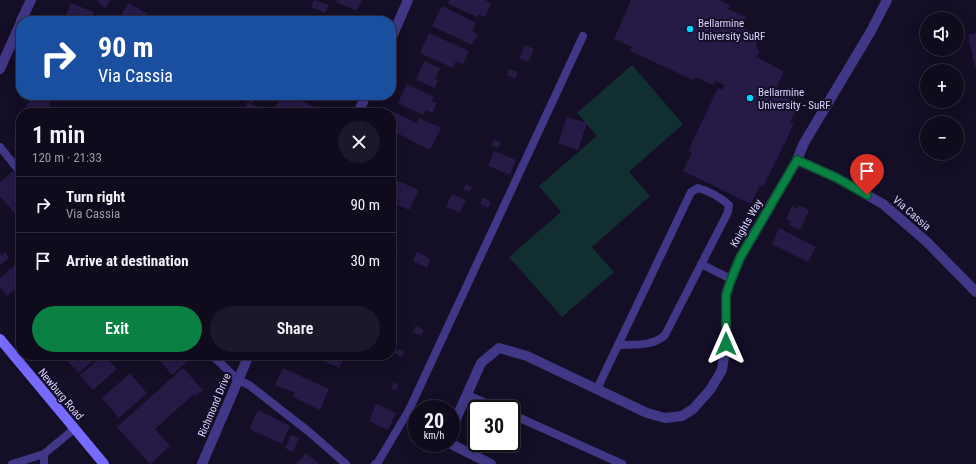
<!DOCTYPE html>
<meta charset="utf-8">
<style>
:root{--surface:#0f0a1c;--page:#1d1829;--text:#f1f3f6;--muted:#9b9aa3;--line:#2f2b3b;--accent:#0b8043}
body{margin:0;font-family:"Roboto Condensed",sans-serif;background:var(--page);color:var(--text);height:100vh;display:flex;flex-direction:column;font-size:15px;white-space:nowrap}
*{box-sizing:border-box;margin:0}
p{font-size:13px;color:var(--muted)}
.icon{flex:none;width:22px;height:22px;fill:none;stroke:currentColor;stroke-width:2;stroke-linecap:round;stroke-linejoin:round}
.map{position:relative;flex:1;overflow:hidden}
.drawer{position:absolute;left:16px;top:108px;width:380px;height:252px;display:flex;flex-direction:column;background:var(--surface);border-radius:16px;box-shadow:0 4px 16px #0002,0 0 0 1px var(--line)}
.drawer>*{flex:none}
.hud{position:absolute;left:16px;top:16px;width:380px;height:84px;border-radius:16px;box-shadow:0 4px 16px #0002,0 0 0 1px var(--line);background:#1a4fa0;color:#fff;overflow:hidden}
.buttons{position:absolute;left:920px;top:12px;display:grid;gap:8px}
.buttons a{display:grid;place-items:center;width:44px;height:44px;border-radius:50%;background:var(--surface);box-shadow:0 4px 16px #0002,0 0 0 1px var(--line);font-size:20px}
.speed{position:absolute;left:408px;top:400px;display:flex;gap:8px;font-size:20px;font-weight:700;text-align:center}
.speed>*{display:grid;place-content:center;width:52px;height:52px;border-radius:50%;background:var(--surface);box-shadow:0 4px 16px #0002,0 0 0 1px var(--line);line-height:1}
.speed small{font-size:10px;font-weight:400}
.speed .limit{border:2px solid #111;border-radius:6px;background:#fff;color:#111}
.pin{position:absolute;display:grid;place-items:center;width:34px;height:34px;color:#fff;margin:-41px -17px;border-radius:50% 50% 50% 0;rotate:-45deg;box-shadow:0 0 4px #0007}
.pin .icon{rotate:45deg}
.me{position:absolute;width:44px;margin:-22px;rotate:0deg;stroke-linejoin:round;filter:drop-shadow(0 0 3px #0008)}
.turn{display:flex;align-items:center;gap:14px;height:84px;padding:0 16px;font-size:18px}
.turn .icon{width:52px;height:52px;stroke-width:2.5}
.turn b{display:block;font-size:28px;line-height:34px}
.round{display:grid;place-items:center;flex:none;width:42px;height:42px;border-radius:21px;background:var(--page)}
.headline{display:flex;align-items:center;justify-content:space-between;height:68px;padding:0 16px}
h1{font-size:24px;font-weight:600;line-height:30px}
.cta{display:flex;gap:8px;margin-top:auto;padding:8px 16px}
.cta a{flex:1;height:46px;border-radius:24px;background:var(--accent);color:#fff;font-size:16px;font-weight:600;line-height:46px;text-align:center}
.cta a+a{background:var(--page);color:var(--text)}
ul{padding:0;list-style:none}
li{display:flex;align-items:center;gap:12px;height:56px;padding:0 16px;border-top:1px solid var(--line)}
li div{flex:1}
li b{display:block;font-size:15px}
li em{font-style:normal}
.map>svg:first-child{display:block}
</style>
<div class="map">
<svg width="976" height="464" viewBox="0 0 976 464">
<rect width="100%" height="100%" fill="#140e26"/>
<path fill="#112f30" d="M 632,65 L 683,124 L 629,172 L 650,196 L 592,247 L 614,272 L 562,317 L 509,257 L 561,212 L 539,186 L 597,136 L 577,113 Z"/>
<path fill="#261a47" d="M 96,0 L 111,0 L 105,8 Z
M 314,0 L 329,5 L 325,13 L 311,7 Z
M 337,0 L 362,0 L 357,11 L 336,2 Z
M 449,0 L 485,0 L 491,4 L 485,17 L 478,14 L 477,17 L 448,4 Z
M 631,0 L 720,0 L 730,5 L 728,9 L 746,17 L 741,27 L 759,35 L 756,43 L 759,54 L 755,56 L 784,72 L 774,92 L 799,104 L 790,122 L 794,124 L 763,187 L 760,185 L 751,204 L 683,171 L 692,152 L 688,151 L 718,88 L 722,90 L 724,85 L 716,81 L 713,85 L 695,77 L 693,80 L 630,51 L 632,47 L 614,39 Z
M 71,3 L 94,12 L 90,21 L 68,21 L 64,20 Z
M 128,3 L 148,14 L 144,21 L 122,21 L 119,19 Z
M 442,6 L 476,23 L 472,31 L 478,34 L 472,45 L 432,26 Z
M 336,16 L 348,21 L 334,21 Z
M 429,33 L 469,51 L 463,64 L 456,61 L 453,68 L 420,53 Z
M 976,33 L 976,67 L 975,67 L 968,35 Z
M 525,45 L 534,49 L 528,62 L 519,58 Z
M 424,61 L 440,68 L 435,79 L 438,80 L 435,88 L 416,80 Z
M 509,69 L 518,72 L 515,79 L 507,75 Z
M 407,84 L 434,97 L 432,101 L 437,103 L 432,113 L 426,110 L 423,115 L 398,103 Z
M 32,95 L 42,95 L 52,99 L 48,108 L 53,110 L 52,113 L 24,113 Z
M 239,95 L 257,95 L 253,103 L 238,96 Z
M 291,97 L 318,108 L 316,113 L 283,113 L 275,109 L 280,98 L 289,102 Z
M 247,102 L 261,108 L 258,113 L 249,113 L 243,111 Z
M 394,112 L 416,123 L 419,118 L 441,128 L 430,150 L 391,130 L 391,119 Z
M 567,117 L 587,123 L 578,150 L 558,143 Z
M 21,126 L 21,142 L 14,139 Z
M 494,139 L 501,143 L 498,148 L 491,145 Z
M 494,151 L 516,160 L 510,175 L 488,166 Z
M 13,171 L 21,180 L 21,211 L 16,215 L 0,196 L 0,182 Z
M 391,178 L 419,190 L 409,210 L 391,202 Z
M 466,184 L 472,187 L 469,192 L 463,189 Z
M 452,194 L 466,200 L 460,213 L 446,207 Z
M 483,197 L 491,202 L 488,208 L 480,204 Z
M 799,205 L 809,210 L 800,230 L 789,225 L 791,221 L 786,219 L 792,206 L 797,209 Z
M 779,228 L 816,247 L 808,262 L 772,244 Z
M 391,250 L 398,253 L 391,269 Z
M 5,252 L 9,258 L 0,265 L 0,253 L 2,255 Z
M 417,252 L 431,259 L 427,268 L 413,261 Z
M 17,263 L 21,268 L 21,284 L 7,296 L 0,287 L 0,278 Z
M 416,325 L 424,330 L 421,336 L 413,332 Z
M 398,349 L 404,352 L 401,357 L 395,353 Z
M 63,355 L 100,355 L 78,373 Z
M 104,355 L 117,369 L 93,390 L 80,375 Z
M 166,355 L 194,355 L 172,375 L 160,361 Z
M 311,355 L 345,355 L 339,368 Z
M 183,368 L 203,390 L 196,396 L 194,394 L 155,429 L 170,446 L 150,464 L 117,427 Z
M 283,368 L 329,389 L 320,410 L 293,397 L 295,393 L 275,385 Z
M 130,373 L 147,393 L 119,418 L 102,398 Z
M 394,382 L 399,385 L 396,391 L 391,388 Z
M 376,404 L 396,413 L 388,430 L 369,421 Z
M 258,410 L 290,426 L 282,444 L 249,429 Z
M 291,435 L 299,438 L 293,452 L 285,448 Z
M 306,453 L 319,464 L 296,464 Z"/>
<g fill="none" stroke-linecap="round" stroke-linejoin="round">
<path stroke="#403886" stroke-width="8" d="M 0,147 L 21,173
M 701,264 L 731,279
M 212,355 L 238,380 L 249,385 L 308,431 L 346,464
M 597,389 L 691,192 L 698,188 C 709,191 720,197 729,205 L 728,212 L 665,335 C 652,347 634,344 618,345
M 467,395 L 500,409
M 511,414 L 622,464
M 44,454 L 44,464
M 12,464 L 44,454 L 74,429
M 375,464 L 378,462 L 409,410 L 583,36"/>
<path stroke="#403886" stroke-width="10" d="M 21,21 L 31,0
M 391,39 L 408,0
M 0,69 L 21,22
M 358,113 L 366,95
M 797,160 L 837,178 L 883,204 L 927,242 L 976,292
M 451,430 L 481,363 L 499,348 L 527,356 L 647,413 L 665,418 L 682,416 L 693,409 L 710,390 L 722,370 L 726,344 L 726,295 L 731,279 L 740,258 L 797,160 L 804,143 L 871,31 L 887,0
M 449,443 L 491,464
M 202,464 L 249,355"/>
<path stroke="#776aff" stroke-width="10" d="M 0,339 L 104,464"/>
</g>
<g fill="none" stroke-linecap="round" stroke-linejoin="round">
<defs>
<path id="route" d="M 726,344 L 726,295 L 731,280 L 740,258 L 797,160 L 837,178 L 867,195"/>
</defs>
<use href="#route" stroke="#07532c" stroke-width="10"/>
<use href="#route" stroke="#0b8043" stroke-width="7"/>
</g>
<g fill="#00d5fe" stroke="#140e26" stroke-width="1.5">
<circle cx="690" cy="29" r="4"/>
<circle cx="750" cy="98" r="4"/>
</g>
<g text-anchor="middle" stroke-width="4" stroke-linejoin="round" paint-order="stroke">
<g font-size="11" fill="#dbd3ff" stroke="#140e26" text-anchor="start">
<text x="698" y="27">Bellarmine<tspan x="698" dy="13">University SuRF</tspan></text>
<text x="758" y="96">Bellarmine<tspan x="758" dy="13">University - SuRF</tspan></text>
</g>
<g font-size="11" fill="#dbd3ff" stroke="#140e26">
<text transform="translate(912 213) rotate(41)" y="4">Via Cassia</text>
<text transform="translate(746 223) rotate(-60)" y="4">Knights Way</text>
<text transform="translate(61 394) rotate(50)" y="4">Newburg Road</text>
<text transform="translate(214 405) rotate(-67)" y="4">Richmond Drive</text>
</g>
</g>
</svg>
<div class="buttons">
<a><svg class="icon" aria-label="sound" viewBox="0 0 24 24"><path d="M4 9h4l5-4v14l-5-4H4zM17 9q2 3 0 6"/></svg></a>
<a>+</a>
<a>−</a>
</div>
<div class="speed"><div>20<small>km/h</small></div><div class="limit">30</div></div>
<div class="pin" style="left:867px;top:195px;background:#d93025"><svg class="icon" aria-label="arrive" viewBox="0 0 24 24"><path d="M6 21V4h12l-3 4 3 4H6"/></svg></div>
<svg class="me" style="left:726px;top:344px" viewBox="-20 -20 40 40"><path d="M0-17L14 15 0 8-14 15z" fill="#0b8043" stroke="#fff" stroke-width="4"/></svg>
<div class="hud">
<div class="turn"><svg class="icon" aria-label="right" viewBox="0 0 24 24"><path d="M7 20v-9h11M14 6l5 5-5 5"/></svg><div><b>90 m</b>Via Cassia</div></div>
</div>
<section class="drawer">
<div class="headline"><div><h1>1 min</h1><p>120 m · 21:33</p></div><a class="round"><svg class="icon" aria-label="close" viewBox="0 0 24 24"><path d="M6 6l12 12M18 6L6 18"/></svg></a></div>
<ul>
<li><svg class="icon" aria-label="right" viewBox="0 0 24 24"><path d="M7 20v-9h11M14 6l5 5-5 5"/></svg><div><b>Turn right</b><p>Via Cassia</p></div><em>90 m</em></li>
<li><svg class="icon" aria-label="arrive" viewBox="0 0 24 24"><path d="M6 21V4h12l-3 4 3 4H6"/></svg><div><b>Arrive at destination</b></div><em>30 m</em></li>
</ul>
<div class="cta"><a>Exit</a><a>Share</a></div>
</section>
</div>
